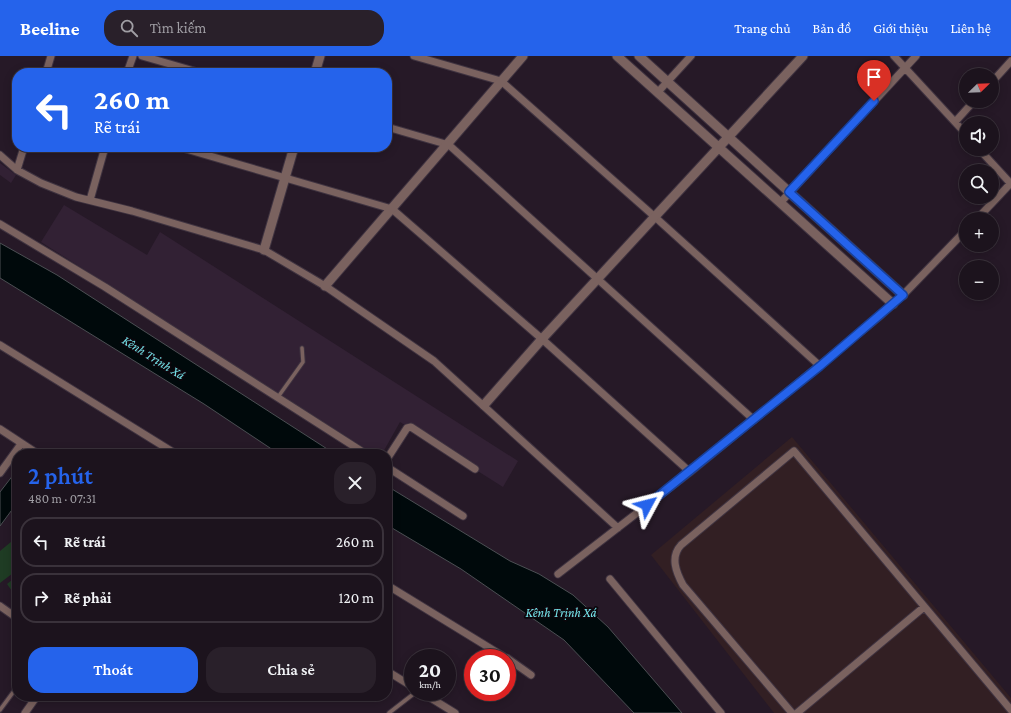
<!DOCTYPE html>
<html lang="vi">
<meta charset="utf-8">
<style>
:root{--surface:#1c131d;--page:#29202a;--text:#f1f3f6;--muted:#a09ea4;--line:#3a323b;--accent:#2563eb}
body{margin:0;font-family:"Crimson Pro",serif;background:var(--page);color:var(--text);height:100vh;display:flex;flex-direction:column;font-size:15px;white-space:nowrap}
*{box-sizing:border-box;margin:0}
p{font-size:13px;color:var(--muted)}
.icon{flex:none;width:22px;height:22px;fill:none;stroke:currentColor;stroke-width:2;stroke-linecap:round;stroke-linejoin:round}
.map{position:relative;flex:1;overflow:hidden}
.side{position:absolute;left:12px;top:393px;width:380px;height:252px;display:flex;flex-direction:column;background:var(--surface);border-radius:16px;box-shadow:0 2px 10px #0003,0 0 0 1px var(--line)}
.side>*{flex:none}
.top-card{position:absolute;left:12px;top:12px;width:380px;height:84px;border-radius:16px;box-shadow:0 2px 10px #0003,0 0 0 1px var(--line);background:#2563eb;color:#fff;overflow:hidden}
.needle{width:26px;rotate:67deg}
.controls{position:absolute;left:959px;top:12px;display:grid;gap:8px}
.controls a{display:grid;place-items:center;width:40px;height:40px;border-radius:50%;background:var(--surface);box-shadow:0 2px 10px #0003,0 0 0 1px var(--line);font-size:20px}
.speed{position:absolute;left:404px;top:593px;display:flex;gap:8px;font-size:20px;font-weight:700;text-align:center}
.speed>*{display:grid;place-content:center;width:52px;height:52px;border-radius:50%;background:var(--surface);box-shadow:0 2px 10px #0003,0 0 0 1px var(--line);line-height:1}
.speed small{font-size:10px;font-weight:400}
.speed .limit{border:6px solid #d22;background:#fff;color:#111}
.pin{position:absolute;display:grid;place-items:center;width:34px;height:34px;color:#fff;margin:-41px -17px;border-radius:50% 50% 50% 0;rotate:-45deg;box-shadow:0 0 4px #0007}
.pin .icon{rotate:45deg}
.me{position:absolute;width:44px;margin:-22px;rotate:52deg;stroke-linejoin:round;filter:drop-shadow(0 0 3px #0008)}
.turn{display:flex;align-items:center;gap:14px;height:84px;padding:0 16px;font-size:18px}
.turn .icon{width:52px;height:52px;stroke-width:2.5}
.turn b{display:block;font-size:28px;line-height:34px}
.round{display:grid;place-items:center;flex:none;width:42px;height:42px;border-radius:16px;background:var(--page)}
.headline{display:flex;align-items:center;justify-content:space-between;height:68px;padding:0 16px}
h1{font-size:24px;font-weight:600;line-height:30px;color:var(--accent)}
.cta{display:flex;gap:8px;margin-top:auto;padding:8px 16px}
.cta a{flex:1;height:46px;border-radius:16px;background:var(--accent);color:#fff;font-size:16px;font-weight:600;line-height:46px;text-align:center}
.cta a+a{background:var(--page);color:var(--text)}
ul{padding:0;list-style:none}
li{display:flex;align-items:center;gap:12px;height:50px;margin:0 8px 6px;padding:0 8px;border:2px solid var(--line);border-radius:16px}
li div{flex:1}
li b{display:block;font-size:15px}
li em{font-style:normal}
header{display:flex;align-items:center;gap:24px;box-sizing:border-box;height:56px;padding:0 20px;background:var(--accent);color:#fff}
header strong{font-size:19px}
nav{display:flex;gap:22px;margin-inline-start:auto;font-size:14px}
.search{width:280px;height:36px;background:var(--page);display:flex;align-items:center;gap:10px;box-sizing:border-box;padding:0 14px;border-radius:16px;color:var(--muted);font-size:15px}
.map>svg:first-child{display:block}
</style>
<header>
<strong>Beeline</strong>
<div class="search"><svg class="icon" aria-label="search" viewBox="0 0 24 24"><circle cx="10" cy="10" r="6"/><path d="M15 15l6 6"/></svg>Tìm kiếm</div>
<nav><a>Trang chủ</a><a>Bản đồ</a><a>Giới thiệu</a><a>Liên hệ</a></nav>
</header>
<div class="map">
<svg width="1011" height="657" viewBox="0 0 1011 657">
<rect width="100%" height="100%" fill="#261927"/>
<path fill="#321f23" d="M 792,381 L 1011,642 L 1011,657 L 774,657 L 651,499 Z"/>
<path fill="#322134" d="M 0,107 L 16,119 L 11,127 L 0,119 Z
M 64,149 L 147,199 L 160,176 L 518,405 L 503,431 L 400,366 L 382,398 L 374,398 L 41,186 Z"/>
<path fill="#1f3c24" d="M 17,481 L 17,514 L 0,527 L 0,495 Z
M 17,520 L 17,542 L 7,528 Z"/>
<path fill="#00090b" stroke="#4b4f53" d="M 0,187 L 57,219 L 335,398 L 279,398 L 204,348 L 0,222 Z
M 17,414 L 17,447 L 0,470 L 0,436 Z
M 387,430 L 510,505 L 539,518 L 573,539 L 608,571 L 682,657 L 634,657 L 564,584 L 461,513 L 387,469 Z"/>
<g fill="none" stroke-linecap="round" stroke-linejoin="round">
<defs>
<path id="service" d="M 278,341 L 303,306 L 302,292
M 0,654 L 17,631
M 389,657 L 416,636"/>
<path id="minor" d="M 142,0 L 201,17
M 414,0 L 501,25 L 655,161 L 820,310
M 894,0 L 966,78
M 46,17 L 51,0
M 127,17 L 133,0
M 992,26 L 1011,5
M 658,36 L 691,0
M 955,66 L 974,45
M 387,71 L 449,89 L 754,364
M 179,91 L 392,153 L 542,283 L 690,416
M 979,93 L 1011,128
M 0,99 L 17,114 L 41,127 L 76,141 L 132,155 L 264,194 L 325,230 L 434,305 L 618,472
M 17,114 L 24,91
M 90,144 L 105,91
M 780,147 L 916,0
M 977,163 L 1011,127
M 0,168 L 105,231 L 366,398
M 0,289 L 176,398
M 0,373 L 38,398
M 387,403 L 407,372 L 411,371 L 475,413
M 387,411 L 463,460
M 0,417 L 21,388
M 558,518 L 690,416 L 881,259 L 903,239 L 966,174
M 610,523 L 721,657
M 387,529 L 506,602
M 0,550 L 17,562
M 507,602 L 531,619
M 387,615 L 413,631
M 421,636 L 455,657
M 25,657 L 37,640
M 792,657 L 683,529 C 676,516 670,501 681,489 L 794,395 L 1011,654
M 797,657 L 924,551"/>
<path id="tertiary" d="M 617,0 L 893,248
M 639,0 L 903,239
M 315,17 L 320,0
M 264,194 L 294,91
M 325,230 L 523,0
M 484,349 L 542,283 L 803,0"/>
</defs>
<use href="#service" stroke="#3f3340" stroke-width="5.5"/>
<use href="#minor" stroke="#3f3340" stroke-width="9"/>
<use href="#tertiary" stroke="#3f3340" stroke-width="11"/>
<use href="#service" stroke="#7a625f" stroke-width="3.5"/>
<use href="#minor" stroke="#7a625f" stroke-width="7"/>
<use href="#tertiary" stroke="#7a625f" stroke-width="9"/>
</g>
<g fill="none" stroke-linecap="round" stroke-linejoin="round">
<defs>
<path id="route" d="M 647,449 L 820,310 L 903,239 L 789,136 L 874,45"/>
</defs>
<use href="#route" stroke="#184099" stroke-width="10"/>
<use href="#route" stroke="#2563eb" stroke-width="7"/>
</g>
<g text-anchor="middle" stroke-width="3.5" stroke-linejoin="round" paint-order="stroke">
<g font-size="13" font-style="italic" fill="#75e2e9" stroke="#0c060c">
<text transform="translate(154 301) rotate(32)" y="5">Kênh Trịnh Xá</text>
<text x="561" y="561">Kênh Trịnh Xá</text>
</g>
</g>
</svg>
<div class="controls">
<a><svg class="needle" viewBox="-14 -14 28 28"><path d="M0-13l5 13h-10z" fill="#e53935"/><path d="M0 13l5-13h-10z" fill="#a09ea4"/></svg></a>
<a><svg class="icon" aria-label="sound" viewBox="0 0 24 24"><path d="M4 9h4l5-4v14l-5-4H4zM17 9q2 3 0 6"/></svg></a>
<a><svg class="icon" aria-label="search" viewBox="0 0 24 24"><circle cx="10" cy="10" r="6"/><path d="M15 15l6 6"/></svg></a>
<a>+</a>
<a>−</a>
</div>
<div class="speed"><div>20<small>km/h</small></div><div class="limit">30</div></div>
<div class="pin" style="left:874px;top:45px;background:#d93025"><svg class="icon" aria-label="arrive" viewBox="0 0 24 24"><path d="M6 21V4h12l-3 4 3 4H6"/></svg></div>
<svg class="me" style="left:647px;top:449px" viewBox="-20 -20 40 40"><path d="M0-17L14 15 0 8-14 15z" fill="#2563eb" stroke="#fff" stroke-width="4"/></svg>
<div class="top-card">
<div class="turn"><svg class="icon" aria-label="left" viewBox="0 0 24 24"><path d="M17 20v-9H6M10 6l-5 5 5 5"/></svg><div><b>260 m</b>Rẽ trái</div></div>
</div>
<section class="side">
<div class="headline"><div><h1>2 phút</h1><p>480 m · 07:31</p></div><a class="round"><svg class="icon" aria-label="close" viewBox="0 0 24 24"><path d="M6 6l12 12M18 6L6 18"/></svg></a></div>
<ul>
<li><svg class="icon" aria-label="left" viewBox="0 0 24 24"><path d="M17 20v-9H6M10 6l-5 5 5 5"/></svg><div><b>Rẽ trái</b></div><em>260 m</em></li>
<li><svg class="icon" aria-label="right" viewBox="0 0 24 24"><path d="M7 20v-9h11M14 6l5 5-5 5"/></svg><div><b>Rẽ phải</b></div><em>120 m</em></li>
</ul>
<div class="cta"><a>Thoát</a><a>Chia sẻ</a></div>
</section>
</div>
